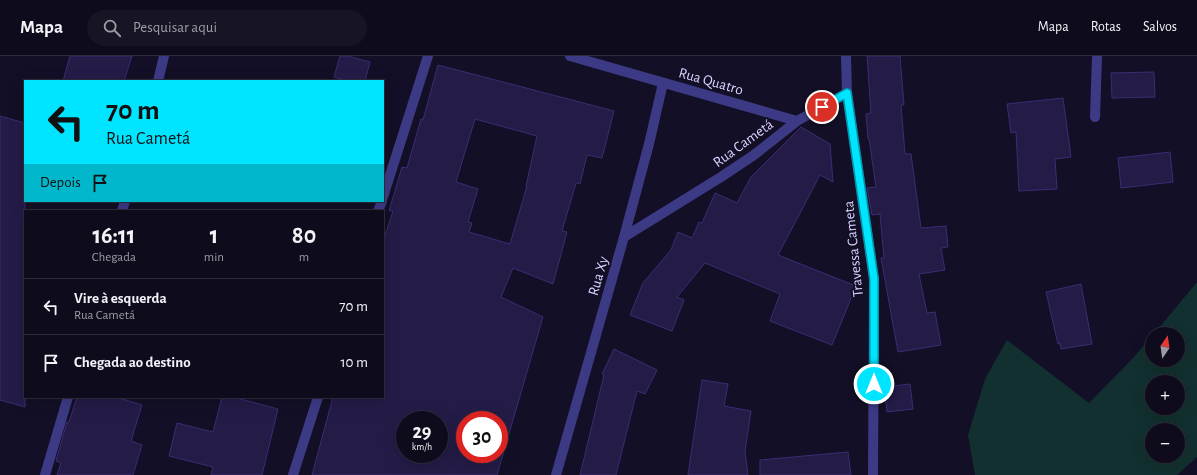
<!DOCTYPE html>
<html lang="pt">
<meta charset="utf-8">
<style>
:root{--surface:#0e0b1c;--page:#171425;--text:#f1f3f6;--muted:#9b9ba3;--line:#2e2b3b}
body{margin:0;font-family:"Alegreya Sans",sans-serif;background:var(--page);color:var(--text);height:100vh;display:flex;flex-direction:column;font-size:15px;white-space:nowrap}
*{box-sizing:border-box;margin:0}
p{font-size:13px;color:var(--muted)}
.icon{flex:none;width:22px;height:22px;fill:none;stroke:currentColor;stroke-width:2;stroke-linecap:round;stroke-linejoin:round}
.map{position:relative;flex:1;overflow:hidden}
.panel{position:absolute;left:24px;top:154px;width:360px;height:188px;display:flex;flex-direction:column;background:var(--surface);border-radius:0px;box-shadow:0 4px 16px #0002,0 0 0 1px var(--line)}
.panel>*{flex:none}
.top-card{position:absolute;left:24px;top:24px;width:360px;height:122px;border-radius:0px;box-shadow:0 4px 16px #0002,0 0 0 1px var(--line);background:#00e5ff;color:#111;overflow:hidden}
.needle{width:26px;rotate:13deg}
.fabs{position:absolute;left:1145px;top:271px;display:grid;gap:8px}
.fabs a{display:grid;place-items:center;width:40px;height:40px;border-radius:50%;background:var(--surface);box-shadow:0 4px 16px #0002,0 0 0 1px var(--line);font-size:20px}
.speed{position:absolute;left:396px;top:355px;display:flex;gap:8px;font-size:20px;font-weight:700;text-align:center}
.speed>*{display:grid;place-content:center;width:52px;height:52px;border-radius:50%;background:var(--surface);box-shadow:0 4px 16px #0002,0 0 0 1px var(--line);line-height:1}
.speed small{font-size:10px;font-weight:400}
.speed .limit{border:6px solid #d22;background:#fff;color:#111}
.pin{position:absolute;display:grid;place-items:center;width:34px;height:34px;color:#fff;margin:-17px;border:2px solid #fff;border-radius:50%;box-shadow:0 1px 4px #0007}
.me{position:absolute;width:44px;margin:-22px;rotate:0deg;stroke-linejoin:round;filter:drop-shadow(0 0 3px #0008)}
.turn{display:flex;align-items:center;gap:14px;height:84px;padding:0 16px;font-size:18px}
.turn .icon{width:52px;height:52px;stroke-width:2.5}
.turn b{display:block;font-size:28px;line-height:34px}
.then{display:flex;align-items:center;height:38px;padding:0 16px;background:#0003;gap:8px;font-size:15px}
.eta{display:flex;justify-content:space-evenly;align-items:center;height:68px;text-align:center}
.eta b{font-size:24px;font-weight:700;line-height:28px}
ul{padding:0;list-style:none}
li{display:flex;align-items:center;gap:12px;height:56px;padding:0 16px;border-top:1px solid var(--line)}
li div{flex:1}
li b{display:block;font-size:15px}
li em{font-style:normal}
header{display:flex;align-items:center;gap:24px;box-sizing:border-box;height:56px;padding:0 20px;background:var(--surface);border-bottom:1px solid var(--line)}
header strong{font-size:19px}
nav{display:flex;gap:22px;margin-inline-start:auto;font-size:14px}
.search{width:280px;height:36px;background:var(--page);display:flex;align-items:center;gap:10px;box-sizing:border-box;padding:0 14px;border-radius:22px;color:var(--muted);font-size:15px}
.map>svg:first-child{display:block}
</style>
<header>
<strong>Mapa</strong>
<div class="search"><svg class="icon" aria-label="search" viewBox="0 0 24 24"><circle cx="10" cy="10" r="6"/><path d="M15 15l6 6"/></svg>Pesquisar aqui</div>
<nav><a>Mapa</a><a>Rotas</a><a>Salvos</a></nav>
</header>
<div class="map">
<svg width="1197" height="419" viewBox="0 0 1197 419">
<rect width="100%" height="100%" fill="#130f26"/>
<path fill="#12302f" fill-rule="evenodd" d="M 1197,226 L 1197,401 L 1177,419 L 975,419 L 968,379 L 985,323 L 1007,284 L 1089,347 L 1133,302 L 1152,280 L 1152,304 L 1178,304 L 1178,278 L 1154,278 ZM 1152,326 L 1178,326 L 1178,352 L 1152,352 ZM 1152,374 L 1178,374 L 1178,400 L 1152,400 Z"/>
<path fill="#241b47" stroke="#3b2d73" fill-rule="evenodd" d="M 70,0 L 132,0 L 124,25 L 63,25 Z
M 340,0 L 347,0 L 370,6 L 365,25 L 349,25 L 334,21 Z
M 867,0 L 900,0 L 904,49 L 901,49 L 905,98 L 911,98 L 921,172 L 946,170 L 948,191 L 941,192 L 945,214 L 919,218 L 927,257 L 935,256 L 941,289 L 898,296 L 881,202 L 884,202 L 880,158 L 872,159 L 867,132 L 876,131 L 869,83 L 868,83 L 866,58 L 871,57 Z
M 438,9 L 614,55 L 602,102 L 587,99 L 580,128 L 576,127 L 562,175 L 567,176 L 553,228 L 513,212 L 501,241 L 543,261 L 497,419 L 312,419 L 333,341 L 383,341 L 383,186 L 393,155 L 389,155 L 402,111 L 407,112 L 421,63 L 423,64 ZM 475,63 L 537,80 L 526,130 L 527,130 L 510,188 L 469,176 L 472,167 L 468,166 L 478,133 L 456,126 ZM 405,364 L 439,364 L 439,398 L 405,398 ZM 465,364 L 499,364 L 499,398 L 465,398 Z
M 1154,16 L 1155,41 L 1112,42 L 1111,17 Z
M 1063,42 L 1071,101 L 1055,103 L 1057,133 L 1019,135 L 1016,76 L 1011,77 L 1007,48 Z
M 0,60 L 25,67 L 25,351 L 0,344 Z
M 801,71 L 830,88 L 833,126 L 820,119 L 778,199 L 856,230 L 832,289 L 770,265 L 780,238 L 705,207 L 677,241 L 684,244 L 672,275 L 630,259 L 643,227 L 671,194 L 678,176 L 692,182 L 699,166 L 702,167 L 715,137 L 737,147 L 751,121 Z
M 1170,96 L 1173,126 L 1121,132 L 1118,102 Z
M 1081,228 L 1092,288 L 1061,293 L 1060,287 L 1058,288 L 1046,236 Z
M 614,293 L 657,314 L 645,338 L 637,335 L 616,419 L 580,419 L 604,319 L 602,318 Z
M 702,324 L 728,328 L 724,350 L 751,355 L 745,395 L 748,419 L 688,419 Z
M 910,328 L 913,353 L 887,356 L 884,331 Z
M 77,341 L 116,341 L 142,349 L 131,385 L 142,389 L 133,419 L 57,419 L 61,407 L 56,405 L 67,366 L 69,366 Z
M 222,341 L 233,341 L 278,353 L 262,419 L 211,419 L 213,411 L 169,400 L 177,367 L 213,376 Z
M 848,396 L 851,419 L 760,419 L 760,404 Z"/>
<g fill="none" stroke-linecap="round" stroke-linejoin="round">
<path stroke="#3d3a85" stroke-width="10" d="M 570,0 L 797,65
M 158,25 L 164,0
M 847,37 L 874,223 L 873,419
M 1095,61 L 1097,0
M 383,141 L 428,0
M 122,155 L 125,145
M 378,155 L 382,145
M 624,181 L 721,121 L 754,99 L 797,65 L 847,37 L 846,0
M 45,419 L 68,341
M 293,419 L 318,341
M 556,419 L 624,181 L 649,88 L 663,27"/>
</g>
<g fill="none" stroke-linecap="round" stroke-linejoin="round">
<defs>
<path id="route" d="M 822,51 L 847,37 L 874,223 L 874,328"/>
</defs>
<use href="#route" stroke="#0095a6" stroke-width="10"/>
<use href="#route" stroke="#00e5ff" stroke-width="7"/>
</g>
<g text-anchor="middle" stroke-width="4" stroke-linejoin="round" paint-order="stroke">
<g font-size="15" fill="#d9d4ff" stroke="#130f26">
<text transform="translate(711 25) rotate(16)" y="5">Rua Quatro</text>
<text transform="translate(743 87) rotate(-36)" y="5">Rua Cametá</text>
<text transform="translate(853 193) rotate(-96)" y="5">Travessa Cameta</text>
<text transform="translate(598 220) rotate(-74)" y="5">Rua Xy</text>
</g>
</g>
</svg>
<div class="fabs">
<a><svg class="needle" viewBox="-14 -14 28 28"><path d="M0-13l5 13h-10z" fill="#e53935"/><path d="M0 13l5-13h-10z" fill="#9b9ba3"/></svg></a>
<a>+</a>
<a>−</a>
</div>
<div class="speed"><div>29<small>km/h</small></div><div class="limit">30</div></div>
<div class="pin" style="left:822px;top:51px;background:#d93025"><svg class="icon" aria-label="arrive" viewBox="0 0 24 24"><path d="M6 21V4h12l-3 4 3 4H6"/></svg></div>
<svg class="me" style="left:874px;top:328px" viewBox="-20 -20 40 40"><circle r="17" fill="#00e5ff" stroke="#fff" stroke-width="3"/><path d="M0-11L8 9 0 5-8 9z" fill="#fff"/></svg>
<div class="top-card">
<div class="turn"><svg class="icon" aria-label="left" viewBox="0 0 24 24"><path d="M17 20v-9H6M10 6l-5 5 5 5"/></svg><div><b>70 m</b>Rua Cametá</div></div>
<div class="then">Depois<svg class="icon" aria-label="arrive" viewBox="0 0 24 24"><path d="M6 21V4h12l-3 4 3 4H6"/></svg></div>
</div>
<section class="panel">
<div class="eta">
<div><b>16:11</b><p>Chegada</p></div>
<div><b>1</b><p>min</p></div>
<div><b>80</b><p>m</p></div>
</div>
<ul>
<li><svg class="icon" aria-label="left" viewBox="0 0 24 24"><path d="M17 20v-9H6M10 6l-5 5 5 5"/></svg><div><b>Vire à esquerda</b><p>Rua Cametá</p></div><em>70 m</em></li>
<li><svg class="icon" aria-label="arrive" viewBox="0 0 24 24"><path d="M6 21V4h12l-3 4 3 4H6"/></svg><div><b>Chegada ao destino</b></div><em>10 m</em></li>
</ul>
</section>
</div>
